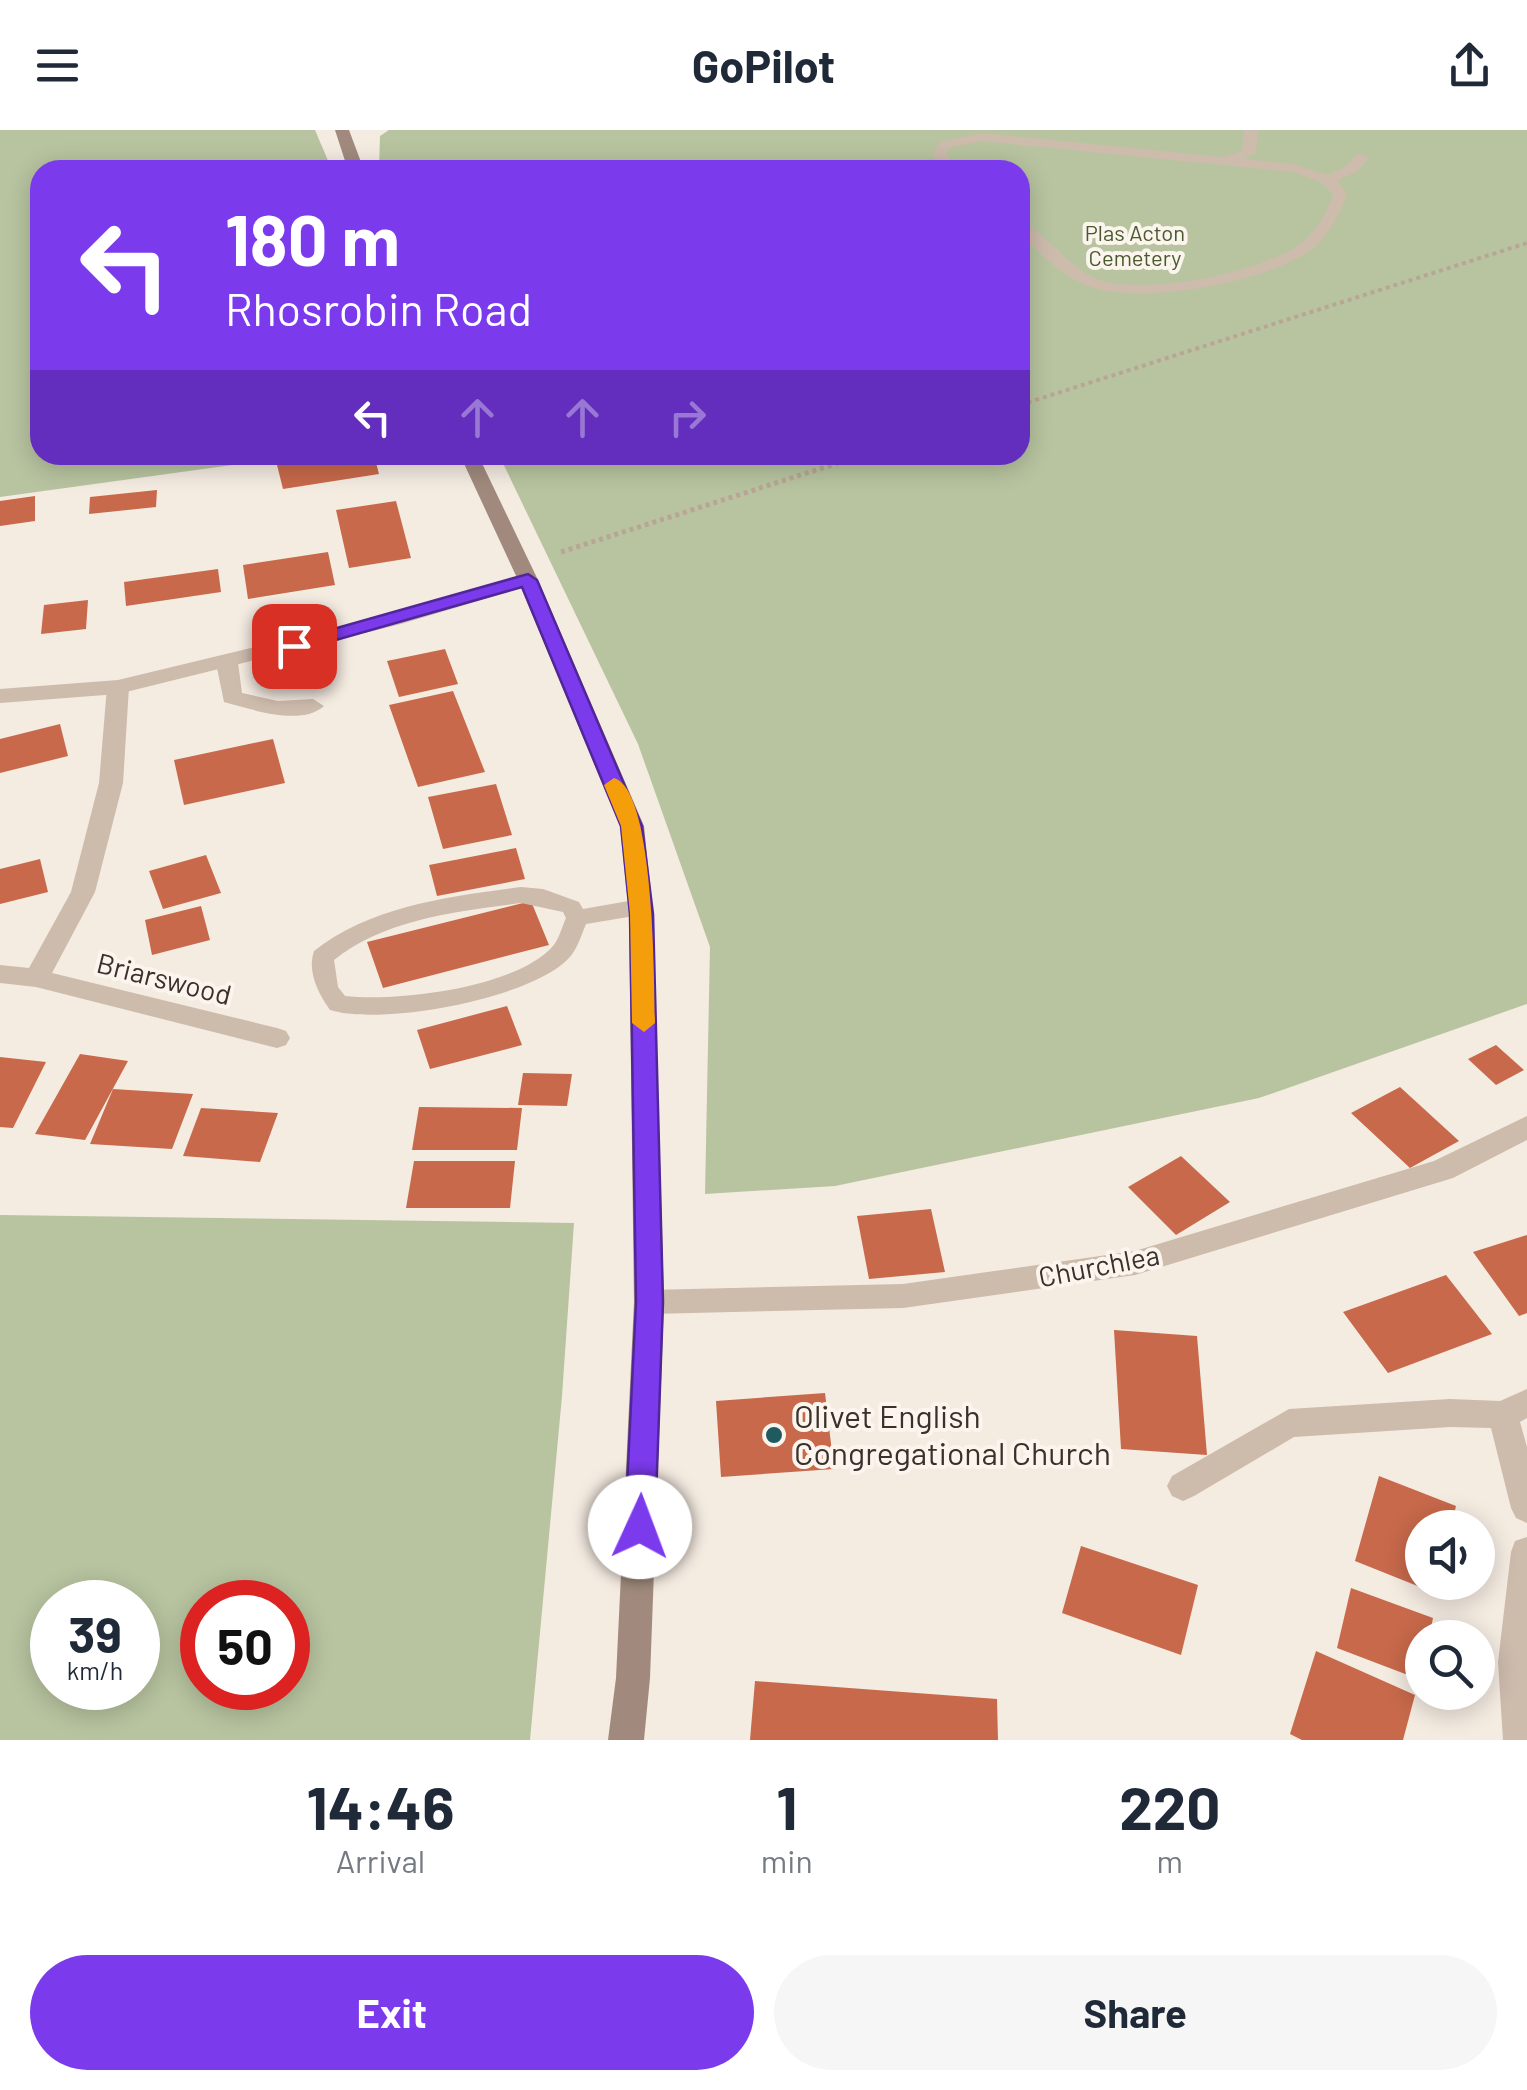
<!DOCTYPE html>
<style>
:root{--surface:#fff;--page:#f6f6f7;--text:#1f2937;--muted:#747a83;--accent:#7c3aed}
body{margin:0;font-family:Barlow,sans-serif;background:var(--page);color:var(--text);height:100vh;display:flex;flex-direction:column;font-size:38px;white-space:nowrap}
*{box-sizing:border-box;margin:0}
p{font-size:32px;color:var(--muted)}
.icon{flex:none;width:55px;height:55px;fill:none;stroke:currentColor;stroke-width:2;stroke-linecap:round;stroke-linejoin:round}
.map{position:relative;height:1610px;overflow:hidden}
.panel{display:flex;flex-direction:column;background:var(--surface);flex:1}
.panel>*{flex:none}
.banner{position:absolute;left:30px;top:30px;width:1000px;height:305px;border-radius:30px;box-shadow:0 5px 25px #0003;background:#7c3aed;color:#fff;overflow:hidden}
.controls{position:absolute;left:1405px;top:1380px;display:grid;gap:20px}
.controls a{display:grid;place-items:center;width:90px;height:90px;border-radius:50%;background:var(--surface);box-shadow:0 5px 25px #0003;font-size:50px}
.speed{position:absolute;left:30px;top:1450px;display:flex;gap:20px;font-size:50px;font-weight:700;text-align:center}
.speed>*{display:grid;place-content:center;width:130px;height:130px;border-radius:50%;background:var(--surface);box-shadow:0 5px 25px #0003;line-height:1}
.speed small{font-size:25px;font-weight:400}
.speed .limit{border:15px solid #d22;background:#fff;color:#111}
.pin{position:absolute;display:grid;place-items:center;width:85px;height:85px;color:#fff;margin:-42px;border-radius:20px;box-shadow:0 5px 15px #0006}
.me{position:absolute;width:110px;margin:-55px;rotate:2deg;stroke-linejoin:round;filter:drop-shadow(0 0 8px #0008)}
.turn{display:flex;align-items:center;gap:35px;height:210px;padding:0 30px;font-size:45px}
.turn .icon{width:130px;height:130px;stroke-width:2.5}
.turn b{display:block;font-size:70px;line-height:85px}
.lanes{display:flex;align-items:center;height:95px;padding:0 30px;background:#0003;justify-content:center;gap:50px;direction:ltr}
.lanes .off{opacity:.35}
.eta{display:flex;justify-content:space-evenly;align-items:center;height:170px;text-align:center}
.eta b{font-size:60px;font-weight:700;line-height:70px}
.button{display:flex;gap:20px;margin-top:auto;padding:20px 30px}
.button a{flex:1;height:115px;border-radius:60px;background:var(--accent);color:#fff;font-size:40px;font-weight:700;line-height:115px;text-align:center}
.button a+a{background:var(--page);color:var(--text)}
header{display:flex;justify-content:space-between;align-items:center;height:130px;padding:0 30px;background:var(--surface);font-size:45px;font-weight:700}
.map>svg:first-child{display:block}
</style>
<header><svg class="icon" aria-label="menu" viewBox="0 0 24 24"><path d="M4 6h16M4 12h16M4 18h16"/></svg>GoPilot<svg class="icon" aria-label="share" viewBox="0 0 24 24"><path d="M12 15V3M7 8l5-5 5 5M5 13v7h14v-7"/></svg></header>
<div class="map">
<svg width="1527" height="1610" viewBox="0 0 1527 1610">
<rect width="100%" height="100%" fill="#f4ebe1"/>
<path fill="#b8c4a0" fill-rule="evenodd" d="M 0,0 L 315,0 L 332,40 L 40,40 L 40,325 L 305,325 L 0,367 Z
M 389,0 L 1527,0 L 1527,874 L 1259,968 L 835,1056 L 705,1064 L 710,817 L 638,614 L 499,325 L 1020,325 L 1020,40 L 379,40 L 380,6 Z
M 0,1085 L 574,1093 L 562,1266 L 530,1610 L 0,1610 ZM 52,1472 L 138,1472 L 138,1558 L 52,1558 ZM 202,1472 L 288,1472 L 288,1558 L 202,1558 Z"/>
<path fill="#c8694b" d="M 345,325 L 374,325 L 379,344 L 283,359 L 277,335 Z
M 157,360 L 156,377 L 89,384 L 90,367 Z
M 35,366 L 35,391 L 0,396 L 0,371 Z
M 396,371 L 411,428 L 349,438 L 336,380 Z
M 328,422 L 335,455 L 248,469 L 243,435 Z
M 218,439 L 221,462 L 126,476 L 124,452 Z
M 88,470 L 86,499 L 41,504 L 44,475 Z
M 445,519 L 458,554 L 399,567 L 387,531 Z
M 453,561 L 485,642 L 418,657 L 389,575 Z
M 60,594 L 68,626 L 0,643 L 0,609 Z
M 273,609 L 285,653 L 184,675 L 174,630 Z
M 496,654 L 512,705 L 443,719 L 428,667 Z
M 516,718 L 525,749 L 437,766 L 429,735 Z
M 206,725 L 221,763 L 163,779 L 149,741 Z
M 40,729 L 48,762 L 0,774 L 0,739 Z
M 531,771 L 549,815 L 383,858 L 367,812 Z
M 201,776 L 210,810 L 152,825 L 145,790 Z
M 507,876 L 522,915 L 430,939 L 417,900 Z
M 1496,915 L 1524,940 L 1496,955 L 1468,929 Z
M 80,924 L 128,931 L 85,1010 L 35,1004 Z
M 0,927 L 46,932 L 13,998 L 0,997 Z
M 523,943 L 572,944 L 567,976 L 518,975 Z
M 1400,957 L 1459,1011 L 1410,1038 L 1351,983 Z
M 113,959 L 193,964 L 172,1019 L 90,1014 Z
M 419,977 L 522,978 L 517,1020 L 412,1020 Z
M 201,978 L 278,983 L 260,1032 L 183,1026 Z
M 1181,1026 L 1230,1072 L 1176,1105 L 1128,1057 Z
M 414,1031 L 515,1031 L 510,1078 L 406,1078 Z
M 931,1079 L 945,1142 L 869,1149 L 857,1086 Z
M 1527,1105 L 1527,1183 L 1519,1186 L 1473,1122 Z
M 1446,1145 L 1492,1204 L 1388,1243 L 1343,1182 Z
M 1114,1200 L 1197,1206 L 1207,1325 L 1121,1319 Z
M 825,1263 L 834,1339 L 721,1347 L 716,1271 Z
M 1379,1346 L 1456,1376 L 1451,1398 L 1422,1398 L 1422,1452 L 1437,1452 L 1435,1463 L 1355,1431 Z
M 1081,1416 L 1198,1455 L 1181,1525 L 1062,1483 Z
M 1351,1458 L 1433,1488 L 1429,1508 L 1422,1508 L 1421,1550 L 1337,1518 Z
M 1316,1521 L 1415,1565 L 1403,1610 L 1302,1610 L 1290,1604 Z
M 755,1551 L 997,1569 L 998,1610 L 750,1610 Z"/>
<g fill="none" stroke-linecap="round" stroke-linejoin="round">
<path stroke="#b9a596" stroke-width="4" stroke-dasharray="4 4" stroke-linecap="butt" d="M 1020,275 L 1527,113"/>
<path stroke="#b9a596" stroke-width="5" stroke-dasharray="4 4" stroke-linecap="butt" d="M 561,422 L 863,325"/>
<path fill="#cdbbac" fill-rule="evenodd" d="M 1244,0 L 1258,0 L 1256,23 L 1244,29 L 1293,34 L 1328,45 L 1346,36 L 1358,24 L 1370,27 L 1356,42 L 1337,51 L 1347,64 C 1340,85 1328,108 1309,121 C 1264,153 1147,174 1094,158 C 1064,149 1042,125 1020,104 L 1020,92 C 1050,104 1067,139 1100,150 C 1148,165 1259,143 1300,114 C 1316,102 1327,83 1333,64 L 1321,52 L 1293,42 L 981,11 L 949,18 L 946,25 L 963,40 L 948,40 L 932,26 L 939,12 L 981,3 L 1223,27 L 1242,21 Z
M 521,757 L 543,759 L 579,772 L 583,779 L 640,769 L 651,777 L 640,785 L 586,794 C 581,806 577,820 568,829 C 529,869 382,896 330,880 C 318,863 307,842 314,821 C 370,776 451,766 521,757 ZM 521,773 L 563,782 L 566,788 C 562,797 559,809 553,816 C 516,858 397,872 345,866 L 338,857 L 334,830 C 384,789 459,781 521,773 Z"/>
<path fill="#cdbbac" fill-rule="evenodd" d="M 227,526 L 238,533 L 242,563 L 278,571 L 313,569 L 324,576 C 301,597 251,579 224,572 L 216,533 Z
M 118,550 L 129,557 L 123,653 L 95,762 L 52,843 L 277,898 L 286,901 L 290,908 L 286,915 L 277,918 L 36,857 L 0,853 L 0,835 L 29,838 L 71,762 L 99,653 L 107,557 Z
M 1527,986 L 1527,1010 L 1453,1048 L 1135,1145 L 903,1178 L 649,1184 L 638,1181 L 634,1172 L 638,1163 L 649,1160 L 903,1154 L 1135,1121 L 1434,1031 Z
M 1527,1259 L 1527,1288 L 1520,1292 L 1527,1317 L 1527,1393 L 1516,1388 L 1511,1378 L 1491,1298 L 1450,1297 L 1294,1307 L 1194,1366 L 1183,1371 L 1172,1366 L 1167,1356 L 1172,1346 L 1289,1279 L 1450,1269 L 1500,1271 Z
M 1527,1407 L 1527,1610 L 1503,1610 L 1498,1532 L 1511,1422 L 1515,1411 Z"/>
<path fill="#cdbbac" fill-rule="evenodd" d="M 528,444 L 538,450 L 535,454 L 401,494 L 118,564 L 0,573 L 0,559 L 118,550 L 388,485 Z"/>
<path fill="#a18a7d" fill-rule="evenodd" d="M 335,0 L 349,0 L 364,40 L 348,40 Z
M 460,325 L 478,325 L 538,450 L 644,696 L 653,784 L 664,1172 L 650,1548 L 644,1610 L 608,1610 L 616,1548 L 634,1172 L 629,784 L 620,696 L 518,450 Z"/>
</g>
<path fill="#7c3aed" stroke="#51269a" stroke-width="2.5" d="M 528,444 L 537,450 L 642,696 L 653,784 L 663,1172 L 655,1397 L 650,1407 L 640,1411 L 629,1407 L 625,1397 L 636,1172 L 630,784 L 621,696 L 522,457 L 294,522 L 284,516 L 287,512 Z"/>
<path fill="#f59e0b" d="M 614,648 C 655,659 654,853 655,893 L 644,902 L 632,893 L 630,784 L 621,696 L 604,655 Z"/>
<circle fill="#1f5a5e" stroke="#fbf5ee" stroke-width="4" cx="774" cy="1305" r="10"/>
<g text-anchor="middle" stroke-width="8" stroke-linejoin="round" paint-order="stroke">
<g font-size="22" fill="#4a5a2e" stroke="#fbf5ee">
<text x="1135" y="111">Plas Acton<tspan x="1135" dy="25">Cemetery</tspan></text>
</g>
<g font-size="28" fill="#3b302b" stroke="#fbf5ee">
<text transform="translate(164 849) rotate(14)" y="10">Briarswood</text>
<text transform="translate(1099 1136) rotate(-11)" y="10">Churchlea</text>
</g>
<g font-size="32" fill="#3b302b" stroke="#fbf5ee" text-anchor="start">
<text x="794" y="1298">Olivet English<tspan x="794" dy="37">Congregational Church</tspan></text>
</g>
</g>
</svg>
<div class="controls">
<a><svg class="icon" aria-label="sound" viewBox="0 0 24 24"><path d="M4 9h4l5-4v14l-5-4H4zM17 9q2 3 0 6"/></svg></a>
<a><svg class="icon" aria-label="search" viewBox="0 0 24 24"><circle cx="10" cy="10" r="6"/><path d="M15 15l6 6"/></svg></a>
</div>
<div class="speed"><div>39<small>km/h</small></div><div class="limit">50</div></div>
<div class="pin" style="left:294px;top:516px;background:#d93025"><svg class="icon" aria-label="arrive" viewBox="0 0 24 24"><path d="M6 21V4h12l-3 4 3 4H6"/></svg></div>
<svg class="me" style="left:640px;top:1397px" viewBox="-20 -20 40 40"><circle r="19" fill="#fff"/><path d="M0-13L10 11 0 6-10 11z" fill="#7c3aed"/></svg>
<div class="banner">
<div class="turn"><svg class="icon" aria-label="left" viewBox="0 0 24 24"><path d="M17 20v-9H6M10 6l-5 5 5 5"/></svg><div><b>180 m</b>Rhosrobin Road</div></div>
<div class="lanes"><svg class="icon" aria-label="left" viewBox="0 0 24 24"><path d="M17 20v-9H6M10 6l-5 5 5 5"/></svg><svg class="icon off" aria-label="ahead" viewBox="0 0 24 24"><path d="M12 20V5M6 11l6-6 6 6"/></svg><svg class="icon off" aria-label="ahead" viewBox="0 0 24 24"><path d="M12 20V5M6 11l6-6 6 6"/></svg><svg class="icon off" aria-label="right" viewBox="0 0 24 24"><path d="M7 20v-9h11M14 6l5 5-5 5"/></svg></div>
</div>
</div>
<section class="panel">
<div class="eta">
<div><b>14:46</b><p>Arrival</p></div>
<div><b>1</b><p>min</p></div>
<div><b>220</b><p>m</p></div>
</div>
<div class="button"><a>Exit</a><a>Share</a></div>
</section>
